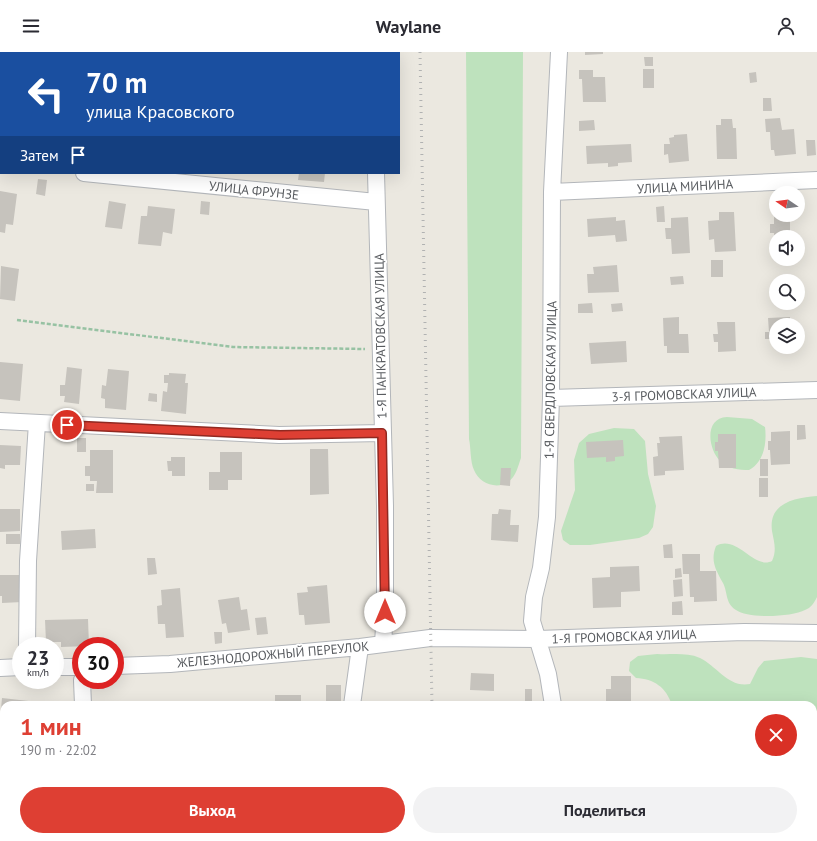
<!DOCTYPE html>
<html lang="ru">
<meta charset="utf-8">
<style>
:root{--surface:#fff;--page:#f2f2f3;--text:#2b2b33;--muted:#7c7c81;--accent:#de3f33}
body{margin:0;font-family:"PT Sans",sans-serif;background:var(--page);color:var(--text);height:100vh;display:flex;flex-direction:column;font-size:15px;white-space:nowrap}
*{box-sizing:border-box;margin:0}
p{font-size:13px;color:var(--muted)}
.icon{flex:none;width:22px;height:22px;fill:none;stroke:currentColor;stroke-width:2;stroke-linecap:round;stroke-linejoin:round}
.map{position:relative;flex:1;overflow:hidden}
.side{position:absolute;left:0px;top:649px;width:817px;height:140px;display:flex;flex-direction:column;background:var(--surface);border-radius:12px 12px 0 0;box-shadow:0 4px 16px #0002}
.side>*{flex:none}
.guide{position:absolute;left:0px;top:0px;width:400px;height:122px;box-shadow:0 4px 16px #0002;background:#1a4fa0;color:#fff;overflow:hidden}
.needle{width:26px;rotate:283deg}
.tools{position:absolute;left:769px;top:134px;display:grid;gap:8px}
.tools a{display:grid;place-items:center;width:36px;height:36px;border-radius:50%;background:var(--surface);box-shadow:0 4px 16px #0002;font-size:20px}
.speed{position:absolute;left:12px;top:585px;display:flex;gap:8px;font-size:20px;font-weight:700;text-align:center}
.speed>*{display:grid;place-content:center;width:52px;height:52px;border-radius:50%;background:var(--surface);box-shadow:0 4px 16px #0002;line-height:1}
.speed small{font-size:10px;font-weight:400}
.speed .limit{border:6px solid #d22;background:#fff;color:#111}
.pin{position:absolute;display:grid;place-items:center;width:34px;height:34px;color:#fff;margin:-17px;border:2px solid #fff;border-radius:50%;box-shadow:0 1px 4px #0007}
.me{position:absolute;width:44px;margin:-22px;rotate:0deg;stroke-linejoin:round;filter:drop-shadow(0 0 3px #0008)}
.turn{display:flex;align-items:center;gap:14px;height:84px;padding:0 20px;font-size:18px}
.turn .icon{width:52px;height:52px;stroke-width:2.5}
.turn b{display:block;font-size:28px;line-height:34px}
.then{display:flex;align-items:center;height:38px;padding:0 20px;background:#0003;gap:8px;font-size:15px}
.round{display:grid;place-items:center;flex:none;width:42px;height:42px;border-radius:21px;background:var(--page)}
.summary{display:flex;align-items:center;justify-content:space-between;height:68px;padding:0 20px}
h1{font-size:24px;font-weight:700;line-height:30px;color:var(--accent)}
.primary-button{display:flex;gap:8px;margin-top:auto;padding:8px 20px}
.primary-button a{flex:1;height:46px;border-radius:24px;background:var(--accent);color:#fff;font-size:16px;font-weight:700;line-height:46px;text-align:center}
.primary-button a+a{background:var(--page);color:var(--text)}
header{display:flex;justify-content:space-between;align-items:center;height:52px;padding:0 20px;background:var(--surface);font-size:18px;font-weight:700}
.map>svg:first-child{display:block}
</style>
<header><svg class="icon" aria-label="menu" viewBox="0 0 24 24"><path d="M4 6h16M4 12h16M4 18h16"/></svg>Waylane<svg class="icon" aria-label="person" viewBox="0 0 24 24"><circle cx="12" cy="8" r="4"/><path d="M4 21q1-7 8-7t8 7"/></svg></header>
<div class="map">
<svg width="817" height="789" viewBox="0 0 817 789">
<rect width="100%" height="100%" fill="#ebe8e0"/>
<path fill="#bee2bd" d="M 466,0 L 523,0 L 521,406 C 518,414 516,425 508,430 C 496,438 479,431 474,418 C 470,410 471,396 469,387 Z
M 727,365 L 752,367 L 765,375 C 767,391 764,410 749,418 C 739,418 728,417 720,409 C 708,397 704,366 727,365 Z
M 614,376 L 634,377 L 645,389 L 648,422 L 656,454 L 653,475 L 648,482 L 639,486 L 590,493 L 570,493 L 563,488 L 561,479 L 575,438 L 574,408 L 579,391 L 589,382 Z
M 817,444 L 817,545 C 814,551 811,556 805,558 C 792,565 748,567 736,558 C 725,551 728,541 723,531 C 716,518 710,509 716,494 C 737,482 754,518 772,509 C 777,498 774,490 772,479 C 768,450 796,446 817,444 Z
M 657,602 C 671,603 686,600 700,606 C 717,614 728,636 750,632 L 758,616 L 764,609 L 801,605 L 817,607 L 817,741 L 813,741 L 813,653 L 672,653 C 666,635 654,627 636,626 L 629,619 L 630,610 L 638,604 Z
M 473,785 L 526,785 L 524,789 L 471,789 Z"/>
<path fill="#c6c3bd" d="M 585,0 L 603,0 L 603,2 L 585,3 Z
M 644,5 L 653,5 L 653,14 L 645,14 Z
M 643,17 L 654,17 L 654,36 L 643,36 Z
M 579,18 L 593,18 L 593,25 L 605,25 L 606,50 L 583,50 L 582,27 L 579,27 Z
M 756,20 L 757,30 L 750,31 L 749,21 Z
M 763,46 L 771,46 L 772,59 L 763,59 Z
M 780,66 L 782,78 L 794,77 L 796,102 L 775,104 L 774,98 L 771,98 L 770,80 L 766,80 L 765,67 Z
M 721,67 L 732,67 L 733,76 L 736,76 L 737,107 L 717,107 L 716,73 L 721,73 Z
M 594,68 L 595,78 L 579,79 L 579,69 Z
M 687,82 L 689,109 L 669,111 L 668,102 L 664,103 L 664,92 L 670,92 L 669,86 L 674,85 L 674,83 Z
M 806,88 L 815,88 L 816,103 L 807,104 Z
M 631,92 L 632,110 L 618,111 L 618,114 L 608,115 L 608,111 L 587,112 L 586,94 Z
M 299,121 L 325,121 L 324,130 L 298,128 Z
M 38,127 L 47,128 L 45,144 L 36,142 Z
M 0,139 L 17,142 L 13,173 L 6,172 L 5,181 L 0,180 Z
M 109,149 L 126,152 L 122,177 L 105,175 Z
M 201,149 L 210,150 L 209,163 L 200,162 Z
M 148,154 L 175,157 L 172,182 L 163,180 L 161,194 L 138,192 L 141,164 L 147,164 Z
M 664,154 L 665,170 L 657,170 L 656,155 Z
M 719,160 L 734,160 L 736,199 L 715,200 L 714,187 L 709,188 L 708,169 L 719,168 Z
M 774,160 L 776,160 L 776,163 L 790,163 L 790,185 L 776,185 L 776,195 L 775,195 L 774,181 L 770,181 L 770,172 L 774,172 Z
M 616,165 L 616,169 L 625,168 L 627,189 L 616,190 L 615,183 L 588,185 L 587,167 Z
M 688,165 L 690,201 L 672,202 L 671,187 L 666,187 L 665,176 L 671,176 L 671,166 Z
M 711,208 L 723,208 L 723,225 L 711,225 Z
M 617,213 L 619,240 L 588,241 L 587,222 L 594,222 L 593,215 Z
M 1,214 L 19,217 L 15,249 L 0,247 Z
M 683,224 L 684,232 L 671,233 L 670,225 Z
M 592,251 L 593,261 L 578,261 L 578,252 Z
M 622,251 L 623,259 L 612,260 L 611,252 Z
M 679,265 L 679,282 L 688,282 L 689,301 L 667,301 L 667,294 L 664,294 L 663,266 Z
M 790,265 L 790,273 L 776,273 L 776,295 L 774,295 L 774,287 L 765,287 L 765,280 L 769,280 L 768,266 Z
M 717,270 L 735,270 L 736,299 L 718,300 L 718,290 L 714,290 L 713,282 L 718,282 Z
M 626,289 L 627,310 L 591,312 L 589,291 Z
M 0,310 L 23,312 L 20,349 L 0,347 Z
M 67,315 L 82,317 L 79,352 L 64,350 L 65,344 L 60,344 L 60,333 L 65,333 Z
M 108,317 L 129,319 L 126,358 L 105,356 L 105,347 L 101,346 L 102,333 L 106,334 Z
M 169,321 L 186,322 L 185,331 L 188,331 L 186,362 L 161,359 L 163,339 L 167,340 L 168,331 L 164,331 L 164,323 L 169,323 Z
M 149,341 L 157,342 L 157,350 L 148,349 Z
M 797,373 L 805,373 L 806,387 L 797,388 Z
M 790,379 L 790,412 L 771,413 L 770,398 L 768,398 L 768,389 L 771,389 L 771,380 Z
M 718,382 L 736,382 L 736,416 L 719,416 L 718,399 L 715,399 L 715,390 L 718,390 Z
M 682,384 L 684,418 L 665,419 L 665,423 L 654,424 L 653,405 L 658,404 L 657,391 L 660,391 L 659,385 Z
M 77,386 L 86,386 L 86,400 L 77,400 Z
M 623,388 L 624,404 L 615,405 L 615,409 L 606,410 L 606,405 L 587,406 L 586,390 Z
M 0,393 L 21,394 L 20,413 L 5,413 L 5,417 L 0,416 Z
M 310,397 L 328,397 L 329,442 L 310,443 Z
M 90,398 L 113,398 L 113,441 L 96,441 L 97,429 L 90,429 L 90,424 L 85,424 L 85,414 L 90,414 Z
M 220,400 L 242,400 L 242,428 L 228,428 L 228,438 L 209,438 L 209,420 L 220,420 Z
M 171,405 L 185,405 L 185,424 L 172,424 L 172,419 L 168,419 L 167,409 L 171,409 Z
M 760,407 L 768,407 L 768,424 L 760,424 Z
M 501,416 L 511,416 L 510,434 L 500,433 Z
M 759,426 L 768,426 L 768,445 L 759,445 Z
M 86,432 L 94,432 L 94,439 L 86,439 Z
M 0,457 L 20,457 L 20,479 L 0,480 Z
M 499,457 L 511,458 L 510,473 L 519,473 L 518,490 L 491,488 L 492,462 L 498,462 Z
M 95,477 L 96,496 L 62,498 L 61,479 Z
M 6,482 L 20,482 L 20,492 L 6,492 Z
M 672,492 L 673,506 L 664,506 L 663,493 Z
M 682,502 L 700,502 L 700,519 L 716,519 L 717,549 L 694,550 L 694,545 L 690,545 L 689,522 L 683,522 Z
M 147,506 L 155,506 L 157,522 L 148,523 Z
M 639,514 L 640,539 L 621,540 L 621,555 L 593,556 L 592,526 L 610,525 L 610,515 Z
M 681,516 L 682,525 L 675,526 L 675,517 Z
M 0,523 L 21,523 L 22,550 L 2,551 L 2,544 L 0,544 Z
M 682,527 L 683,544 L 674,545 L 673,528 Z
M 327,533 L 330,571 L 305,573 L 304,563 L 299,563 L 297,541 L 308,540 L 307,535 Z
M 180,536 L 184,585 L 166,586 L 165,572 L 158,572 L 157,554 L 162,553 L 161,538 Z
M 239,545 L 241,558 L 247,557 L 250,578 L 228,581 L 226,571 L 222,572 L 218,548 Z
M 682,549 L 683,563 L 672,563 L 672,550 Z
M 266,565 L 268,582 L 257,583 L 255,566 Z
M 88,567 L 89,594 L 61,595 L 61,590 L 46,590 L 45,568 Z
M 214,580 L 222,580 L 222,591 L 215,592 Z
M 471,621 L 494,622 L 494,639 L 470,638 Z
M 611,624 L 631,624 L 631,653 L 611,653 L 611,649 L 606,649 L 606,637 L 611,637 Z
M 326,633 L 341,633 L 341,653 L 326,653 Z
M 525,637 L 532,637 L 532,650 L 525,650 Z
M 275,643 L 301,643 L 301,653 L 254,653 L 254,650 L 275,650 Z
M 2,646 L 55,652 L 55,653 L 4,653 L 4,669 L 0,668 Z
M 234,649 L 249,649 L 249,653 L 234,653 Z
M 27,785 L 52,785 L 52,789 L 27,789 Z
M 773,785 L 788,785 L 788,789 L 773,789 Z"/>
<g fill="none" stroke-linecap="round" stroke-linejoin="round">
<defs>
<path id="minor" d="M 374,0 L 374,1
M 0,112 L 1,112
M 84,121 L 376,150
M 376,121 L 385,454 L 385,560 L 383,591
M 552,140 L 817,128
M 551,346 L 817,338
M 0,369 L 279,383 L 382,381
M 27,594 L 28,509 L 37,371
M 115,614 L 170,612 L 360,595 L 430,586 L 538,587 L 744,580 L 817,581
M 55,615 L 81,615
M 0,616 L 21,615
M 82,628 L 83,653
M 352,653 L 360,595
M 553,653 L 548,622 L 532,569 L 534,545 L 541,516 L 547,465 L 551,346 L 552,140 L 559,0
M 77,789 L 78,785
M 335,789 L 336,785
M 557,789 L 557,785"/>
</defs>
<use href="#minor" stroke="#b3b6ba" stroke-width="18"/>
<path stroke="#97c2a3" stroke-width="2.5" stroke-dasharray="4 2" stroke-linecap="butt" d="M 17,268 L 233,295 L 365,297"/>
<use href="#minor" stroke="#fff" stroke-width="16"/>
<path stroke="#b1b2b2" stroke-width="3" stroke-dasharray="1 5" stroke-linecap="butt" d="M 420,0 L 432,653
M 436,785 L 436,789"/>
</g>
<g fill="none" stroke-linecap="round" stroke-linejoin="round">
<defs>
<path id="route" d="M 67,373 L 280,383 L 382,381 L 385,560"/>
</defs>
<use href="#route" stroke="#902921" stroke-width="10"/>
<use href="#route" stroke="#de3f33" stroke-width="7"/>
</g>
<g text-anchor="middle" stroke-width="3.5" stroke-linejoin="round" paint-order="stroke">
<g font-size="13" fill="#595c60" stroke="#fff">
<text transform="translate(685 134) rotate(-3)" y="5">УЛИЦА МИНИНА</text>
<text transform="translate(254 138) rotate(6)" y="5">УЛИЦА ФРУНЗЕ</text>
<text transform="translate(380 284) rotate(-91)" y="5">1-Я ПАНКРАТОВСКАЯ УЛИЦА</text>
<text transform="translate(550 328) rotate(-89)" y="5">1-Я СВЕРДЛОВСКАЯ УЛИЦА</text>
<text transform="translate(684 342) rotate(-2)" y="5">3-Я ГРОМОВСКАЯ УЛИЦА</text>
<text transform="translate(624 584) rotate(-2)" y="5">1-Я ГРОМОВСКАЯ УЛИЦА</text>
<text transform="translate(273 602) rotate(-5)" y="5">ЖЕЛЕЗНОДОРОЖНЫЙ ПЕРЕУЛОК</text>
</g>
</g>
</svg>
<div class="tools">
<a><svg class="needle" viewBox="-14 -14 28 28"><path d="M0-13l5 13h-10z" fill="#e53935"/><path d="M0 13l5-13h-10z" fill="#7c7c81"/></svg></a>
<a><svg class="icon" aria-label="sound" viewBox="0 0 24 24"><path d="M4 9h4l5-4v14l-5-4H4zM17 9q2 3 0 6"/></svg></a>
<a><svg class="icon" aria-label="search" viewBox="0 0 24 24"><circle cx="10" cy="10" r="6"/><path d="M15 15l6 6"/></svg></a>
<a><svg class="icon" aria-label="layers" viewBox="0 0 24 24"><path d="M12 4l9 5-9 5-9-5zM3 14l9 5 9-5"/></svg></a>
</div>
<div class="speed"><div>23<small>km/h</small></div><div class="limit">30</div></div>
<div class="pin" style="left:67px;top:373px;background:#d93025"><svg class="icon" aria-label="arrive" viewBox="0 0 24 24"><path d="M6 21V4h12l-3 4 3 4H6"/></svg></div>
<svg class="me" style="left:385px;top:560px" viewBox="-20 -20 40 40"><circle r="19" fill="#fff"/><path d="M0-13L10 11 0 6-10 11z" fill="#de3f33"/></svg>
<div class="guide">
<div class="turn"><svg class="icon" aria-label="left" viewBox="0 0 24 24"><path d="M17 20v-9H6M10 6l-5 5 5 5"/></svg><div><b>70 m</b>улица Красовского</div></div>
<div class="then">Затем<svg class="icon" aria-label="arrive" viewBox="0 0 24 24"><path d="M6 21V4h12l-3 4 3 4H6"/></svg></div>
</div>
<section class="side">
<div class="summary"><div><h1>1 мин</h1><p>190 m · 22:02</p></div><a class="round" style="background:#d93025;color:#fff"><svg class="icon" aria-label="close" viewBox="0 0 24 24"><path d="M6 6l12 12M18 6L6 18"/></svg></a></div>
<div class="primary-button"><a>Выход</a><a>Поделиться</a></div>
</section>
</div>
